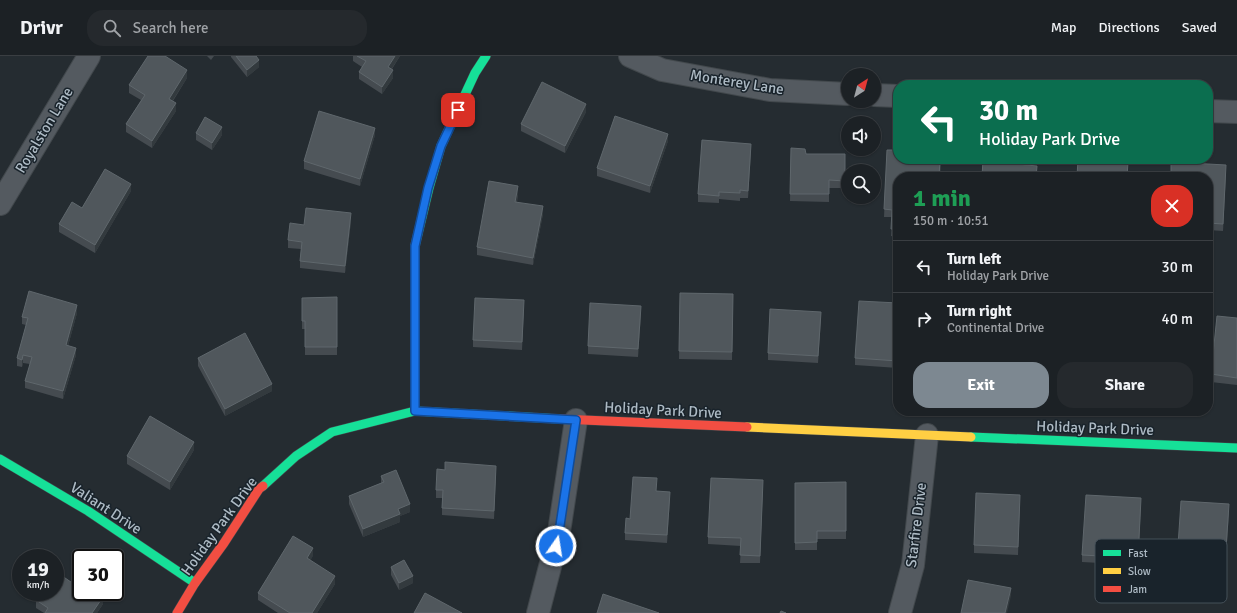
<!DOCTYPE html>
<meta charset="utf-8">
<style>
:root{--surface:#1c2125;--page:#25292d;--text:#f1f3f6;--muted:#a0a3a7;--line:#3a3e42;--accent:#7d8891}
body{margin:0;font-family:Signika,sans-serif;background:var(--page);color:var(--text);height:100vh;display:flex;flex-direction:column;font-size:15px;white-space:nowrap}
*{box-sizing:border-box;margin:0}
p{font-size:13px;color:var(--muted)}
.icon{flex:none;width:22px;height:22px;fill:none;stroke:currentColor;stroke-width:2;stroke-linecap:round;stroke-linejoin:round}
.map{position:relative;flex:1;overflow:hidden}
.drawer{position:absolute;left:893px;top:116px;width:320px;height:244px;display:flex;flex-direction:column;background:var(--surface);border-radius:16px;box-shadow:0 1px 3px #0004,0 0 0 1px var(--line)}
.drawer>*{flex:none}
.banner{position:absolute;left:893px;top:24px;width:320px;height:84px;border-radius:16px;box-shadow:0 1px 3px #0004,0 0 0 1px var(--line);background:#0b6e4f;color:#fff;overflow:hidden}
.needle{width:26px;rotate:36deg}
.fabs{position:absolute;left:841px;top:12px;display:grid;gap:8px}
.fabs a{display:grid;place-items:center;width:40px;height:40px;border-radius:50%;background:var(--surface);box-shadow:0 1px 3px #0004,0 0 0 1px var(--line);font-size:20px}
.speed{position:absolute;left:12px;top:493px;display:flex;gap:8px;font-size:20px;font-weight:700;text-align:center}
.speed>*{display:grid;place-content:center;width:52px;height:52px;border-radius:50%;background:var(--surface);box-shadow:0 1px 3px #0004,0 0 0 1px var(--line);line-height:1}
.speed small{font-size:10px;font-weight:400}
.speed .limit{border:2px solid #111;border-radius:6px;background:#fff;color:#111}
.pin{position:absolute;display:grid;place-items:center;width:34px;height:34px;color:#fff;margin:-17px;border-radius:8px;box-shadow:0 2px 6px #0006}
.me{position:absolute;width:44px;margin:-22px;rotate:13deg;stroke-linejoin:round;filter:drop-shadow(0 0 3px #0008)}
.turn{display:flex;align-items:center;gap:14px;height:84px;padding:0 20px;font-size:18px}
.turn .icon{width:52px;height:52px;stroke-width:2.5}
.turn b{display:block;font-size:28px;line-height:34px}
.round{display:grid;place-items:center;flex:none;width:42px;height:42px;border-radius:16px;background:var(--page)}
.headline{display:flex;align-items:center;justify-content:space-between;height:68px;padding:0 20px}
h1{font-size:24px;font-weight:700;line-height:30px;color:#1e9e55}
.cta{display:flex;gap:8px;margin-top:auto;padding:8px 20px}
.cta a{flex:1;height:46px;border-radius:16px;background:var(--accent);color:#fff;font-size:16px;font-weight:700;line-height:46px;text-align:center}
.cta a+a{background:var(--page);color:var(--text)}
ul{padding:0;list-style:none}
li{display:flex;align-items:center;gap:12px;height:52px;padding:0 20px;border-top:1px solid var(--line)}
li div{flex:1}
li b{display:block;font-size:15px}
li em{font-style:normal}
header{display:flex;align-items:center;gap:24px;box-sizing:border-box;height:56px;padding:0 20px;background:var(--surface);border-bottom:1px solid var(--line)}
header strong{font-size:19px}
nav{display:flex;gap:22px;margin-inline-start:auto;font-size:14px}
.search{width:280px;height:36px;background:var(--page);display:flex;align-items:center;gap:10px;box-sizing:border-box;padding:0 14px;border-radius:16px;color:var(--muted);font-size:15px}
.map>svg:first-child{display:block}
</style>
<header>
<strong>Drivr</strong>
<div class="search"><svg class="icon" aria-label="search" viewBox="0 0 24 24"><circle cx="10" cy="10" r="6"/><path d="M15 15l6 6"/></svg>Search here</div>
<nav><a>Map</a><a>Directions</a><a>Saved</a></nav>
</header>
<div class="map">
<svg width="1237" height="557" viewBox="0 0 1237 557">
<rect width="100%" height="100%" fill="#252c31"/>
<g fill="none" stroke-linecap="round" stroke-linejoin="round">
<defs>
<path id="street" d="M 630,0 L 662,14 L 770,34 L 848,38
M 874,39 L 898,40
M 1208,55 L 1237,56
M 0,148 L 89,0
M 538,557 L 559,476 L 576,364
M 900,557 L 913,509 L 927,379"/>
<path id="fast" d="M 415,355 L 415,190 L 429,132 L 441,90 L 475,17 L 486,0
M 971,381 L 1237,392
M 0,403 L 88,455 L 195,527
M 263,430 L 296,400 L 332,376 L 415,355 L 560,363"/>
<path id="slow" d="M 747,371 L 971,381"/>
<path id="jam" d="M 560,363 L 747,371
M 177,557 L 195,527 L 224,487 L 259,433 L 263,430"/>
</defs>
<use href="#street" stroke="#42484c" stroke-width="24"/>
<use href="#fast" stroke="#42484c" stroke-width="10"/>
<use href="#slow" stroke="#42484c" stroke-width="10"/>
<use href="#jam" stroke="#42484c" stroke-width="10"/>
<use href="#street" stroke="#545a60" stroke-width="22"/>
<use href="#fast" stroke="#16e098" stroke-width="9"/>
<use href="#slow" stroke="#ffcf43" stroke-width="9"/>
<use href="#jam" stroke="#f24e42" stroke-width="9"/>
</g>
<path fill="#454b50" d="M 207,0 L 214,0 L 211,4 Z
M 231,0 L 256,0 L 259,11 L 247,21 L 231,1 Z
M 353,0 L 400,0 L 392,13 L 393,22 L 382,38 L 359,23 L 359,16 L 362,11 L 353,5 Z
M 187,22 L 173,45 L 176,55 L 152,92 L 126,76 L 126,68 L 141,44 L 129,37 L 129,29 Z
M 586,56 L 565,97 L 521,75 L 521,68 Z
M 196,77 L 222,79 L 212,94 L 196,84 Z
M 375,79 L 360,130 L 304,113 L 304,105 Z
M 668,85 L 650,137 L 597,120 L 597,112 Z
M 791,92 L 806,98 L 845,98 L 845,132 L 829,132 L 829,146 L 790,145 Z
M 887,94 L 898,94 L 898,103 L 941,103 L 940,121 L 898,121 L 898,177 L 897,177 L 897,181 L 891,180 L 892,161 L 884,161 Z
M 751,96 L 748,142 L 740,142 L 740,145 L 719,143 L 719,147 L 698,146 L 698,138 Z
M 1226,117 L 1223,175 L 1208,174 L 1208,121 Z
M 131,135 L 95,197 L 59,176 L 59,168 L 82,152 Z
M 518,138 L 517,146 L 543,158 L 533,209 L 477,199 L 477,191 Z
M 351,165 L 345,217 L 300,212 L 300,205 L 301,193 L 288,192 L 288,184 L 304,169 Z
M 680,237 L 733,238 L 732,304 L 679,303 Z
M 337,241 L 337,299 L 305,299 L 305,273 L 302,273 L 302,242 Z
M 898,247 L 898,312 L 855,309 L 855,302 Z
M 524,252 L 522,294 L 473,291 L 473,284 Z
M 77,257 L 68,290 L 76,299 L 63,343 L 25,332 L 25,325 L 30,308 L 23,307 L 22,311 L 17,310 L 17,302 L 26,269 L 22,268 L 22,261 Z
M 641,258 L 638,301 L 588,298 L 588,290 Z
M 1237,262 L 1237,329 L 1211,326 L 1211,318 Z
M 821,263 L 818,307 L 768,304 L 768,297 Z
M 198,302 L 272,335 L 225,360 L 198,310 Z
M 194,394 L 170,434 L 127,408 L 127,400 Z
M 496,417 L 494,463 L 442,459 L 442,442 L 436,442 L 436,434 Z
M 381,420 L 410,456 L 400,460 L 400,466 L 363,481 L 349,448 L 349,440 L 381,427 Z
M 846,426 L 846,483 L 817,483 L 817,494 L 795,494 L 795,427 Z
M 763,432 L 760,507 L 740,507 L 741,490 L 708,488 L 708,481 Z
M 657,435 L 670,443 L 667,487 L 625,484 L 625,477 L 630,463 Z
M 1020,447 L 1018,499 L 974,497 L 974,489 Z
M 1141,450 L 1138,509 L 1082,506 L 1082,499 Z
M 1229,456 L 1226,501 L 1178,498 L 1178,490 Z
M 313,500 L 310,504 L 335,528 L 317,557 L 278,557 L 258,544 L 258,537 Z
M 391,511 L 413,527 L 399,534 L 391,519 Z
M 36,544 L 103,548 L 97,557 L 44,557 L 36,552 Z"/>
<path fill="#333a3e" d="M 395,0 L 400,0 L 388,18 L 388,11 Z
M 259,4 L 259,11 L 247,21 L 247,14 Z
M 187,14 L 187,22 L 169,50 L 169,43 Z
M 393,14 L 393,22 L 382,38 L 382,31 Z
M 176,47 L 176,55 L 152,92 L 152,85 Z
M 586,48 L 586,56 L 565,97 L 565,90 Z
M 222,71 L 222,79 L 212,94 L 212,87 Z
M 375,72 L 375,79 L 360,130 L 360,123 Z
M 668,78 L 668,85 L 650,137 L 650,130 Z
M 751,88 L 751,96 L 748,142 L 748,135 Z
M 1226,109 L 1226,117 L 1223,175 L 1223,168 Z
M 131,128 L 131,135 L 95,197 L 95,189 Z
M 518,130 L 518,138 L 515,153 L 515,146 Z
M 543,150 L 543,158 L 533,209 L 533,202 Z
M 351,157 L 351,165 L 345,217 L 345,210 Z
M 77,249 L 77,257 L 66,297 L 66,289 Z
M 641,250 L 641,258 L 638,301 L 638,293 Z
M 76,292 L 76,299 L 63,343 L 63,335 Z
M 23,299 L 23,307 L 22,311 L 22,304 Z
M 272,328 L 272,335 L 225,360 L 225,353 Z
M 194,386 L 194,394 L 170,434 L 170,426 Z
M 496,410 L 496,417 L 494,463 L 494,455 Z
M 670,436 L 670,443 L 667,487 L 667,479 Z
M 1141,442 L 1141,450 L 1138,509 L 1138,502 Z
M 410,448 L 410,456 L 400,460 L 400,466 L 363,481 L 363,473 L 398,453 Z
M 1229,448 L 1229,456 L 1226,501 L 1226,493 Z
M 313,492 L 313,500 L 307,510 L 307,502 Z
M 335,520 L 335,528 L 317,557 L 312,557 Z
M 413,520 L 413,527 L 399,534 L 399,527 Z
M 1011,532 L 1011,540 L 1007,557 L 1005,557 Z
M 103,541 L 103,548 L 97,557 L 92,557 Z"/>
<path fill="#50575c" stroke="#5f676c" d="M 148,0 L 165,0 L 187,14 L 169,43 L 176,47 L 152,85 L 126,68 L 145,39 L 129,29 Z
M 236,0 L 256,0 L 259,4 L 247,14 Z
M 357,0 L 395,0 L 388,11 L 393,14 L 382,31 L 359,16 L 366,5 Z
M 542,26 L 586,48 L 565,90 L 521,68 Z
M 319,55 L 375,72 L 360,123 L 304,105 Z
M 615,60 L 668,78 L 650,130 L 597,112 Z
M 205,61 L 222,71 L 212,87 L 196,77 Z
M 702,84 L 751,88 L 748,135 L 740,134 L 740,137 L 719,136 L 719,140 L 698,138 Z
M 791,92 L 805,93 L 806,98 L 845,98 L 845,125 L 829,124 L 829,138 L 790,138 Z
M 887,94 L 898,94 L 898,103 L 940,103 L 939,121 L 898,121 L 898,169 L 897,169 L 897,173 L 891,173 L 892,154 L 884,153 Z
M 983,103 L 996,103 L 996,106 L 1037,110 L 1036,121 L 982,121 Z
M 1078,103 L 1128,106 L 1127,121 L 1077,121 Z
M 1171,106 L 1226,109 L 1223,168 L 1208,167 L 1208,121 L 1171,121 Z
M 105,113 L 131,128 L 95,189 L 59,168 L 72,146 L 82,152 Z
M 489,125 L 518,130 L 515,146 L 543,150 L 533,202 L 477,191 Z
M 306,152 L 351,157 L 345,210 L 300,205 L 302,186 L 288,184 L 290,167 L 304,169 Z
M 29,235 L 77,249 L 66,289 L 76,292 L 63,335 L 25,325 L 32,301 L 23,299 L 22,304 L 17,302 L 28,262 L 22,261 Z
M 680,237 L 733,238 L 732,296 L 679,295 Z
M 337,241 L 337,291 L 305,291 L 305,265 L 302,265 L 302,242 Z
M 475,242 L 524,244 L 522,286 L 473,284 Z
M 859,245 L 898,247 L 898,305 L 855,302 Z
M 590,247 L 641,250 L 638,293 L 588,290 Z
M 770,253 L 821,256 L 818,300 L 768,297 Z
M 1217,260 L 1237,262 L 1237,322 L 1211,318 Z
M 245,277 L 272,328 L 225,353 L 198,302 Z
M 150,360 L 194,386 L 170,426 L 127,400 Z
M 445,406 L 496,410 L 494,455 L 442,452 L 443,434 L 436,434 L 437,413 L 445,414 Z
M 396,414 L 410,448 L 398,453 L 400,458 L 363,473 L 349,440 L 384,426 L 381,420 Z
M 633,421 L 657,422 L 656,435 L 670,436 L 667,479 L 625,477 L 626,462 L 630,463 Z
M 711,422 L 763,424 L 760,500 L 740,499 L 741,482 L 708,481 Z
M 846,426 L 846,475 L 817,475 L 817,486 L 795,487 L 795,427 Z
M 976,437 L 1020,439 L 1018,491 L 974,489 Z
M 1086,439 L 1141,442 L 1138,502 L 1082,499 Z
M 1181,445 L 1229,448 L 1226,493 L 1178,490 Z
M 293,480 L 313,492 L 307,502 L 335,520 L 312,557 L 290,557 L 258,537 Z
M 404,504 L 413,520 L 399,527 L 391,511 Z
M 55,515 L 81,533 L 81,536 L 86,536 L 87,537 L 88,536 L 96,536 L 103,541 L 92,557 L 45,557 L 48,552 L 36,544 L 41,536 L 55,536 Z
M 968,524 L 1011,532 L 1005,557 L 961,557 Z
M 425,537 L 462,557 L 414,557 Z
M 603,538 L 659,557 L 597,557 Z
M 781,555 L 786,557 L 780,557 Z"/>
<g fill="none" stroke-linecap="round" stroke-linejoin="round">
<defs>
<path id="route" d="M 458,54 L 441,90 L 428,132 L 415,190 L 415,355 L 576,364 L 559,476 L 556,490"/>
</defs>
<use href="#route" stroke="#114b97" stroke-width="10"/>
<use href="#route" stroke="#1a73e8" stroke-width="7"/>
</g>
<g text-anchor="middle" stroke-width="3" stroke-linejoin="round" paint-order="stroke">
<g font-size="15" fill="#adbac4" stroke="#19232b">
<text transform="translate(737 26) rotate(9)" y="5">Monterey Lane</text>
<text transform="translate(44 74) rotate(-59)" y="5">Royalston Lane</text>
<text transform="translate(663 354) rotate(3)" y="5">Holiday Park Drive</text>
<text transform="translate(1095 372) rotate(2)" y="5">Holiday Park Drive</text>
<text transform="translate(106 452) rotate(33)" y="5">Valiant Drive</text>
<text transform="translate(916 469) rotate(-83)" y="5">Starfire Drive</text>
<text transform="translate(219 470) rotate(-54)" y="5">Holiday Park Drive</text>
</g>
</g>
<rect x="1095" y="483" width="132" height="64" rx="6" fill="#19232b" stroke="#455059" stroke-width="1"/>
<rect x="1103" y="494" width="18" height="6" fill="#16e098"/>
<rect x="1103" y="512" width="18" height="6" fill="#ffcf43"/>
<rect x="1103" y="530" width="18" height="6" fill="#f24e42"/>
<g font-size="11" fill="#adbac4">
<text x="1128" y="501">Fast</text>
<text x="1128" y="519">Slow</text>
<text x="1128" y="537">Jam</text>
</g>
</svg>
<div class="fabs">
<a><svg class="needle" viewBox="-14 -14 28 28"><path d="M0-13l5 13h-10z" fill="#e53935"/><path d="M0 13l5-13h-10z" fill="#a0a3a7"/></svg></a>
<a><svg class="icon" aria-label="sound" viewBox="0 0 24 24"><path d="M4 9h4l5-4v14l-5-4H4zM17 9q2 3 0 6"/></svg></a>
<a><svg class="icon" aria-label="search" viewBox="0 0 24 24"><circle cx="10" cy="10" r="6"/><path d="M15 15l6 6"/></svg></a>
</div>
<div class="speed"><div>19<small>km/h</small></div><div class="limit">30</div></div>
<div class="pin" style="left:458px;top:54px;background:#d93025"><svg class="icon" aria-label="arrive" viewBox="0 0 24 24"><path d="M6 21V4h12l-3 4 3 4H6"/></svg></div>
<svg class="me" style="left:556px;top:490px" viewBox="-20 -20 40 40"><circle r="17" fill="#1a73e8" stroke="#fff" stroke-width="3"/><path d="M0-11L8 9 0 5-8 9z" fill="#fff"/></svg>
<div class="banner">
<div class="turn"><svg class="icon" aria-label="left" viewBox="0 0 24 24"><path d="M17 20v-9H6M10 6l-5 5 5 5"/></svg><div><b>30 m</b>Holiday Park Drive</div></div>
</div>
<section class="drawer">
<div class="headline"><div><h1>1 min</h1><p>150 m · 10:51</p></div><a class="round" style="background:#d93025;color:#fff"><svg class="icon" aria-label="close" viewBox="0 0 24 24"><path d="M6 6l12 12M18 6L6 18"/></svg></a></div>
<ul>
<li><svg class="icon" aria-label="left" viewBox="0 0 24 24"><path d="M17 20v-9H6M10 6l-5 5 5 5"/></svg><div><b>Turn left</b><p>Holiday Park Drive</p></div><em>30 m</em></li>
<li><svg class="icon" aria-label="right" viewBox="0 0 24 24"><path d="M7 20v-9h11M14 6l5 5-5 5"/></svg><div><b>Turn right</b><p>Continental Drive</p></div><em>40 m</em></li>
</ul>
<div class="cta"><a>Exit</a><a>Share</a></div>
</section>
</div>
